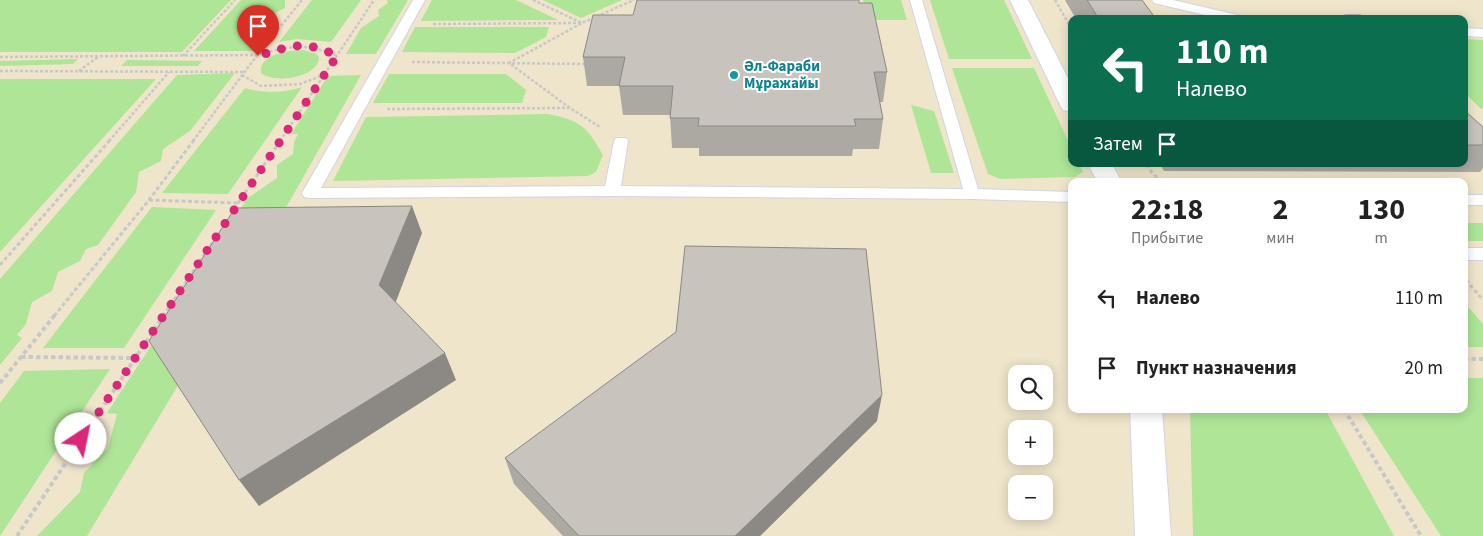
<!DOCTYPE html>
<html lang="ru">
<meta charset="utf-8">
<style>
:root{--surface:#fff;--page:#f2f2f2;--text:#222;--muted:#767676}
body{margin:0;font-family:"Source Sans 3",sans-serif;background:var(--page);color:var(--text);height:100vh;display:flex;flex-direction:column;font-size:19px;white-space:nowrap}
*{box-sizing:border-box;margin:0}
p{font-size:16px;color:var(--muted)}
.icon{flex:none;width:28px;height:28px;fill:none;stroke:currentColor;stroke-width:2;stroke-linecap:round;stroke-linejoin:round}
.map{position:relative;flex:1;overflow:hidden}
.sheet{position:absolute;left:1068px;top:178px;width:400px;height:235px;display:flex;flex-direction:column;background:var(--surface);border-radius:10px;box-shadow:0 2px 12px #0003}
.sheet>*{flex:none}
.banner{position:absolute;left:1068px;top:15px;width:400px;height:152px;border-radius:10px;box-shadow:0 2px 12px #0003;background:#0b6e4f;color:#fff;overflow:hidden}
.controls{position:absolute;left:1008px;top:365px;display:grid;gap:10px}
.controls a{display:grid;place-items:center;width:45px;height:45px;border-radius:10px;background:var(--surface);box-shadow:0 2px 12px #0003;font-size:25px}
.pin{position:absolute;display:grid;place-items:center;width:42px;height:42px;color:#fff;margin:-51px -21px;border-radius:50% 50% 50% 0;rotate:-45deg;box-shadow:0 0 5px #0007}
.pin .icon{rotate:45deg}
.me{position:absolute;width:55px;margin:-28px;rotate:34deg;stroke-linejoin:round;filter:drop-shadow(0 0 4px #0008)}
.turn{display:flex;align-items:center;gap:18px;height:105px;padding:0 25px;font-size:22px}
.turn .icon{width:65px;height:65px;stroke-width:2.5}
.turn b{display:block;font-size:35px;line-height:42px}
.then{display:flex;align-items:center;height:48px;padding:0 25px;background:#0003;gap:10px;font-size:19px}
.eta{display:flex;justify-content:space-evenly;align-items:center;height:85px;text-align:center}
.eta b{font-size:30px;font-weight:700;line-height:35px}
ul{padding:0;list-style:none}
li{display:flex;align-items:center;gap:15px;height:70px;padding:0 25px}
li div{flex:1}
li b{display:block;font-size:19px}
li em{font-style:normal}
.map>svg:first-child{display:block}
</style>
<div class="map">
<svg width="1483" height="536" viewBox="0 0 1483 536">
<rect width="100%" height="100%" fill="#ede6dc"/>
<path fill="#efe5cb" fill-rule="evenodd" d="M 0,0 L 1483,0 L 1483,536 L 0,536 ZM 1071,19 L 1464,19 L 1464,164 L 1071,164 ZM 1071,181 L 1464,181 L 1464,409 L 1071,409 ZM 1016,374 L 1044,374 L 1044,401 L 1016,401 ZM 1016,429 L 1044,429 L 1044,456 L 1016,456 ZM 1016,484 L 1044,484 L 1044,511 L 1016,511 Z"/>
<path fill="#aee597" d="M 0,0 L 231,0 L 182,52 L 0,52 Z
M 241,0 L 285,0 L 285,8 L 273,14 L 271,26 L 274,27 L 254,51 L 194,51 Z
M 312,0 L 361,0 L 331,42 L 297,39 L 279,42 Z
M 387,0 L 408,0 L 376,54 L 346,54 L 361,28 L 379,16 L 378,10 L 388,3 Z
M 432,0 L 516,0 L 558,20 L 421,21 Z
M 543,0 L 622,0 L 581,18 Z
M 863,0 L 901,0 L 907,20 L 868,20 Z
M 930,0 L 1004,0 L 1032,59 L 949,59 Z
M 415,27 L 549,27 L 546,37 L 515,53 L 402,52 Z
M 1464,39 L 1483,40 L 1483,108 L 1481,109 L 1464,92 Z
M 303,50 L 316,54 L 319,57 C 319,78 274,84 261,73 C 258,54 290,50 303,50 Z
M 78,59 L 73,64 L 0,66 L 0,61 Z
M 127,60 L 202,61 L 198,66 L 121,66 Z
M 952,68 L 1034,68 L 1071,147 L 1071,164 L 1079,164 L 1083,172 L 1075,177 L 1000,179 L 988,174 Z
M 235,73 L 190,131 L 163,149 L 161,161 L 139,172 L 136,192 L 98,245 L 86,249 L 80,261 L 58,272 L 52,291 L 32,302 L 26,324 L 17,335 L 22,338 L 0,365 L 0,279 L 177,75 Z
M 389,74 L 506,74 L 526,90 L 522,103 L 373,103 Z
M 361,75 L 292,197 L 87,536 L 37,536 L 80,492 L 84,473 L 108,448 L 117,414 L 107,413 L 248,198 L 277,178 L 277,165 L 293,154 L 294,142 L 298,134 L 291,134 L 328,76 Z
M 0,79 L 156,79 L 0,252 Z
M 302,87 L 228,194 L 162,193 L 245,88 C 264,94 283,93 302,87 Z
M 911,105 L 934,111 L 954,173 L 931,173 Z
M 548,114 C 582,121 586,126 603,155 L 596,172 L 588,176 L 333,181 L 366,117 Z
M 152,207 L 216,210 L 124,348 L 43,348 Z
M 1464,223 L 1483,223 L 1483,241 L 1464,241 Z
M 1464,302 L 1483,324 L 1483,347 L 1464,347 Z
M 110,369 L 0,536 L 0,403 L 24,371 Z
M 1464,378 L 1483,378 L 1483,536 L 1441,536 L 1359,409 L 1464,409 Z
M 1190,409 L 1325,409 L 1394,536 L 1193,536 Z"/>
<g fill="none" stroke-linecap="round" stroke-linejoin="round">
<defs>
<path id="service" d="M 413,0 L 425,0 L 321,188 L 605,186 L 614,141 L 616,138 L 626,138 L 628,141 L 621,186 L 963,189 L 910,0 L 922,0 L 978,189 L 1071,192 L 1071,202 L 972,199 L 612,196 L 310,198 L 304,197 L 302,193 Z
M 1152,0 L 1173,0 L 1242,16 L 1244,19 L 1222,19 L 1154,3 Z
M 1464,28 L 1483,29 L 1483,37 L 1464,36 Z
M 1464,195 L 1483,195 L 1483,205 L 1464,205 Z
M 1464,248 L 1483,248 L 1483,260 L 1464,260 Z"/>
<path id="minor" d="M 1010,0 L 1028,0 L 1071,84 L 1071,112 L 1063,110 L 1060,105 Z
M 1088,164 L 1112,164 L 1121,181 L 1097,181 Z
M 1130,409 L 1162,409 L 1171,536 L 1135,536 Z"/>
</defs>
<use href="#service" stroke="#d1d4e4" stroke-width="2"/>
<use href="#minor" stroke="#d1d4e4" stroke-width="2"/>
<path stroke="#c8c8c8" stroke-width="2.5" stroke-dasharray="3 2" stroke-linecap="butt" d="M 533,0 L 582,23 L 509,63 L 570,108 L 600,127
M 1055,0 L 1071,28
M 433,24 L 582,23 L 634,0
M 183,56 L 235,0
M 0,57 L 257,55 C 288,46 306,42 337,56
M 412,62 L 586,64
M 0,71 L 244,72
M 79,71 L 98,57
M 242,75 L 261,86 L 300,84 L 324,75
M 387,109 L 569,108
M 109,141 L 169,72
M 193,141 L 252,62 L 302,0
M 280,141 L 374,0"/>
<path stroke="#c8c8c8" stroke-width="3" stroke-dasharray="4 2.5" stroke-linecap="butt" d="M 1147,164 L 1152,173 L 1161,181
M 149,200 L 238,203
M 234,209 L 281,140
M 0,265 L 110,140
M 1466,280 L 1483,300
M 54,316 L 149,200 L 194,140
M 163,316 L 216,237"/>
<path stroke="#c8c8c8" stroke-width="4" stroke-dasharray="4.5 3" stroke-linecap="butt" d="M 21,357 L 135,358
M 1464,359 L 1483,359
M 0,383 L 55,315
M 1344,409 L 1421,536
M 17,536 L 164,315"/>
<use href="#service" fill="#fff" fill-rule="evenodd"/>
<use href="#minor" fill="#fff" fill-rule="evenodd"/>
</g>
<path fill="#aca8a2" d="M 1065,0 L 1142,0 L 1156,19 L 1076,19 Z
M 859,3 L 887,72 L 883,102 L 879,102 L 883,119 L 879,149 L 853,149 L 852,156 L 699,156 L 699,148 L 672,148 L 670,115 L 623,115 L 619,86 L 587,86 L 583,57 L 633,15 Z
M 1464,110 L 1483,127 L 1483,168 L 1480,172 L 1164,171 L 1160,164 L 1464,164 Z
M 877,421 L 760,536 L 563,536 L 514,484 L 505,458 Z"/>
<path fill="#8c8884" d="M 412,206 L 422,233 L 392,312 L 379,285 Z
M 445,353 L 456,380 L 259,506 L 239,480 Z
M 882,395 L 877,421 L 760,536 L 735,536 Z"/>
<path fill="#c8c3bc" stroke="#8c8884" d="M 637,0 L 859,0 L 859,3 L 872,3 L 887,72 L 874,72 L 883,119 L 854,119 L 856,126 L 698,126 L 699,118 L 670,118 L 673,86 L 619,86 L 625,57 L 583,57 L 593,15 L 633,15 Z
M 1087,0 L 1142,0 L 1156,19 L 1099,19 Z
M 1345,15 L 1361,15 L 1365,19 L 1335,19 Z
M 1464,110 L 1483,127 L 1483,145 L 1464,145 Z
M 412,206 L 379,285 L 445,353 L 239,480 L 149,341 L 235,208 Z
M 685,246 L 866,249 L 882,395 L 735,536 L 579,536 L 505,458 L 676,332 Z"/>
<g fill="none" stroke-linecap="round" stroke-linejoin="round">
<path stroke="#db2777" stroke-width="9" stroke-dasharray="0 16.2" d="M 81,439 L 337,56 C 304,39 291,46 258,56"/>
</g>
<circle fill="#0f9aa8" stroke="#fff" stroke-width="2" cx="734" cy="75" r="5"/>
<g text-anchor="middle" stroke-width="4" stroke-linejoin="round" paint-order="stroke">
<g font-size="15" font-weight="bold" fill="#0d838f" stroke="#fff" text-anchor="start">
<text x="744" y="71">Әл-Фараби<tspan x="744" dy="17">Мұражайы</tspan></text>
</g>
</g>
</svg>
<div class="controls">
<a><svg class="icon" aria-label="search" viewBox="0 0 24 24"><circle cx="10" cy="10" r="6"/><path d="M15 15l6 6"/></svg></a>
<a>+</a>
<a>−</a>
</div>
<div class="pin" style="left:258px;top:56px;background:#d93025"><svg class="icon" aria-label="arrive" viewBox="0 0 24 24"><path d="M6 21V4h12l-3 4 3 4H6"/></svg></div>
<svg class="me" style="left:81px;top:439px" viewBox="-20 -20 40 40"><circle r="19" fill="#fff"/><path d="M0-13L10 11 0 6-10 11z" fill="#db2777"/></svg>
<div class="banner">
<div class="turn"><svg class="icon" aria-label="left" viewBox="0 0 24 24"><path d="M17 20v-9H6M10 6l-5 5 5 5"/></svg><div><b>110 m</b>Налево</div></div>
<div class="then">Затем<svg class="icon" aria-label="arrive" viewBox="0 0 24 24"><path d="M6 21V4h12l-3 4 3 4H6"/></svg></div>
</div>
<section class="sheet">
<div class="eta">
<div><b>22:18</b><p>Прибытие</p></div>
<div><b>2</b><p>мин</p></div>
<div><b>130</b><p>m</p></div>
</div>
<ul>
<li><svg class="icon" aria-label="left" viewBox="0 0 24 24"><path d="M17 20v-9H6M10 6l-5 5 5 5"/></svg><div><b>Налево</b></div><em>110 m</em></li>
<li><svg class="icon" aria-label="arrive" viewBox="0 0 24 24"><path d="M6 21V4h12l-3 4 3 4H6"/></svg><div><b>Пункт назначения</b></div><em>20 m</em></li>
</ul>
</section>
</div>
